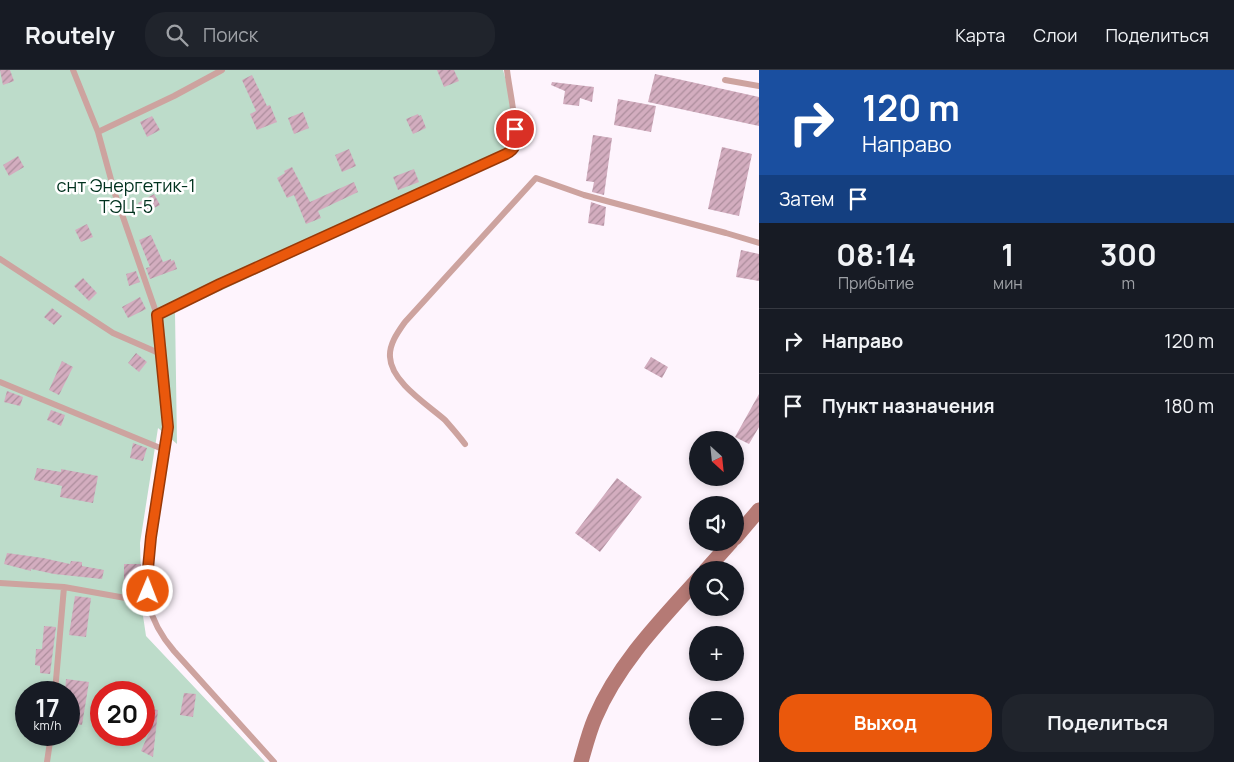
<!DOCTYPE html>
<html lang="ru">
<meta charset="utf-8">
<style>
:root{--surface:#171b24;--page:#20242c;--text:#f1f3f6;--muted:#9ea1a6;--line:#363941;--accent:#ea580c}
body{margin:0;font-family:Manrope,sans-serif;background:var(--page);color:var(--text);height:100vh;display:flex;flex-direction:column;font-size:19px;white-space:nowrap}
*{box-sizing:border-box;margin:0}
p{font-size:16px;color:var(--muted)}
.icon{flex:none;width:28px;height:28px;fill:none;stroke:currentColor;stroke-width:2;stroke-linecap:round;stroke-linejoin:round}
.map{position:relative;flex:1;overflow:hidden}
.drawer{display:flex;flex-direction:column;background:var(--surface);width:475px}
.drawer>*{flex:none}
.hud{background:#1a4fa0;color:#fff;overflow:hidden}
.needle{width:32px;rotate:153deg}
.controls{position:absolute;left:689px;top:361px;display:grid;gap:10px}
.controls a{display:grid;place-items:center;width:55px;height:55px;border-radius:50%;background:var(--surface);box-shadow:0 2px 8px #0003;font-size:25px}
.speed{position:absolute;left:15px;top:611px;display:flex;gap:10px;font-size:25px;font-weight:700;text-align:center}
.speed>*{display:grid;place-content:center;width:65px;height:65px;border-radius:50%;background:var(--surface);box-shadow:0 2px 8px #0003;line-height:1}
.speed small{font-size:12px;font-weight:400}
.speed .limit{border:8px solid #d22;background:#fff;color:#111}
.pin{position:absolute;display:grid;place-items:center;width:42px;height:42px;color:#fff;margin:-21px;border:2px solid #fff;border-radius:50%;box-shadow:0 1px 5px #0007}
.me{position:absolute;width:55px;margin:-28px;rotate:1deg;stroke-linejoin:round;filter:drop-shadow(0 0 4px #0008)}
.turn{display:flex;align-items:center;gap:18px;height:105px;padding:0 20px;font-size:22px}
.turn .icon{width:65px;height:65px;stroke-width:2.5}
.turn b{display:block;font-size:35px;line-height:42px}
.then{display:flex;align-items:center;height:48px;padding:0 20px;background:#0003;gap:10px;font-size:19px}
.eta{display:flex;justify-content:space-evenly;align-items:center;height:85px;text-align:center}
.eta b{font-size:30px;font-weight:700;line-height:35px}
.action{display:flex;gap:10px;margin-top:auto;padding:10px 20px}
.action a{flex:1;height:58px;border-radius:20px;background:var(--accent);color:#fff;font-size:20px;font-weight:700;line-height:58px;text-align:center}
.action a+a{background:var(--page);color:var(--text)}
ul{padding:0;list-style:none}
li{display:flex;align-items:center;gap:15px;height:65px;padding:0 20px;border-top:1px solid var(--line)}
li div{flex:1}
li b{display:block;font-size:19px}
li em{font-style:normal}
header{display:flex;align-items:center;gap:30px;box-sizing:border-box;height:70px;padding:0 25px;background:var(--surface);border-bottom:1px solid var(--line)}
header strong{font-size:24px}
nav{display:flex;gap:28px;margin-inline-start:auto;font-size:18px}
.search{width:350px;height:45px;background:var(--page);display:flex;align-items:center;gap:12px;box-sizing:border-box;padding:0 18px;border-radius:20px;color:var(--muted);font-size:19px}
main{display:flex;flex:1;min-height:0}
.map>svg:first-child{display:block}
</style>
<header>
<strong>Routely</strong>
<div class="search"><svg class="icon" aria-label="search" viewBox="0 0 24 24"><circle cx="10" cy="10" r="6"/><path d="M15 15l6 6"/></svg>Поиск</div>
<nav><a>Карта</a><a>Слои</a><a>Поделиться</a></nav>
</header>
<main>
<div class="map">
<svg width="759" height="692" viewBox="0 0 759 692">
<defs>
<pattern id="building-hatch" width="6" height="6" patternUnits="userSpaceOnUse" patternTransform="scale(1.25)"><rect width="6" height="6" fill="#d3adbf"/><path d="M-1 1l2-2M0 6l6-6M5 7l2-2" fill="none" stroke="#ac8d9c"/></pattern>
</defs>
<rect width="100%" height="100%" fill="#fef4fd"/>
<path fill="#bddcca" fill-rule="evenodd" d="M 0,0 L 503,0 L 522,68 L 518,82 L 175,242 L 177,374 L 158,358 L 140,473 L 142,539 L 146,566 L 265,692 L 0,692 ZM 26,622 L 69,622 L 69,665 L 26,665 ZM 101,622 L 144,622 L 144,665 L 101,665 Z"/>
<path fill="url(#building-hatch)" d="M 0,0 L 10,0 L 14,11 L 3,15 Z
M 437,0 L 454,0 L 459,11 L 444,17 Z
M 655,4 L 759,27 L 759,56 L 648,32 Z
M 252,5 L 267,36 L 270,35 L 277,52 L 257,60 L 250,44 L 256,41 L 242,10 Z
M 552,12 L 594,17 L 592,32 L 580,28 L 579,36 L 563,34 L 565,21 L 551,15 Z
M 618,29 L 656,36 L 651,62 L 614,55 Z
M 303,42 L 309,58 L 294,64 L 288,48 Z
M 418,44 L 419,46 L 421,45 L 426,58 L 413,64 L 406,49 Z
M 152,46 L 160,60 L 147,67 L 140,52 Z
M 593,65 L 612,68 L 604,125 L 592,122 L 594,112 L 586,111 Z
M 722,77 L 752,84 L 739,146 L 708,139 Z
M 349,79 L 356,96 L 342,102 L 335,85 Z
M 18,86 L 24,97 L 9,106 L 3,95 Z
M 292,97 L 310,132 L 354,112 L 358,122 L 318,141 L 321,148 L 306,154 L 294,125 L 287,128 L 277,108 L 285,103 L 284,101 Z
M 414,99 L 419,112 L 398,120 L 393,107 Z
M 154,124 L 160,135 L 144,143 L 138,133 Z
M 591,132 L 606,137 L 604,156 L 588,153 Z
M 87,154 L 93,167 L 81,172 L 75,160 Z
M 151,165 L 163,192 L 171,189 L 171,191 L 174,190 L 177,199 L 150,209 L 146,198 L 150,197 L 139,170 Z
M 741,180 L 759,184 L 759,211 L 736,207 Z
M 136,201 L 140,212 L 129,216 L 126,204 Z
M 83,208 L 97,223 L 89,231 L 74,216 Z
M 140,227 L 146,239 L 128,248 L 122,237 Z
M 52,238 L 62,246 L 54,255 L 44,247 Z
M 136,283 L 147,292 L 139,302 L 128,293 Z
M 651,287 L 668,297 L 662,308 L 644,298 Z
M 62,291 L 73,297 L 59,325 L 49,320 Z
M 7,321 L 23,327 L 20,336 L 4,332 Z
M 759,324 L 759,357 L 749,374 L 735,367 Z
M 51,340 L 65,345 L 61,356 L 47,350 Z
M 133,373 L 147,378 L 143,391 L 130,388 Z
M 37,398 L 61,402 L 61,399 L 98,406 L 93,433 L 60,427 L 62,416 L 34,410 Z
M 617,408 L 642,427 L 600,482 L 575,463 Z
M 7,483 L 43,488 L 70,494 L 71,491 L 82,492 L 82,496 L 104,500 L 102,509 L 54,504 L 31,499 L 31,501 L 4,494 Z
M 124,494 L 141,494 L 141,510 L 124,510 Z
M 75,526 L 91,528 L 86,567 L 69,565 Z
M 44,556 L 56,557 L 50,604 L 40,603 L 40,596 L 35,595 L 36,579 L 42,579 Z
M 66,609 L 89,612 L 82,655 L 69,652 L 72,628 L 69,628 L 69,622 L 65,622 Z
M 184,623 L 196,624 L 193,647 L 180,645 Z
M 144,638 L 158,640 L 153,687 L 141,681 L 154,651 L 144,650 Z"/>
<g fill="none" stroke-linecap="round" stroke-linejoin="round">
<path stroke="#cda39f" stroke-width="6" d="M 73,0 L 98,62 L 115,124 L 157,245 L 168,357 L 165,380
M 725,10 L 759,16
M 98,62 L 174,26 L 222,0
M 0,189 L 113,263 L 161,284
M 157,245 L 220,214 L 513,80 C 520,64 509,19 507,0
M 0,312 L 165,380 C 159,416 152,452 149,488 C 148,503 145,519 149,534 C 153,553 162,567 174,581 L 274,692
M 465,374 C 459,366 452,358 445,350 C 428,335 391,312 390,287 C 389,274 398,262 405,252 L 536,108 L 584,125 L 726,163 L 759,173
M 0,513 L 64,517 L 148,532
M 55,622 L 64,517
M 47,692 L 51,665"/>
<path stroke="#b57a75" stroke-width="15" d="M 735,468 L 759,440
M 706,500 L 731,472
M 581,692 C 585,678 589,662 595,648 C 618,594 659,552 698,509"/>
</g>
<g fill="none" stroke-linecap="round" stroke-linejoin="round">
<defs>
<path id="route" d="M 148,521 L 147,509 L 151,467 L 168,357 L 157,245 L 220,214 L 506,84 C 518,78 515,72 515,59"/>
</defs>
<use href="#route" stroke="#983908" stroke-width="12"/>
<use href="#route" stroke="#ea580c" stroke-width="9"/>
</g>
<g text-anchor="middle" stroke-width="5" stroke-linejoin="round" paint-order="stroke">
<g font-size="18" fill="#00321e" stroke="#fff">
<text x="126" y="122">снт Энергетик-1<tspan x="126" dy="21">ТЭЦ-5</tspan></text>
</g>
</g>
</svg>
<div class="controls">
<a><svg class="needle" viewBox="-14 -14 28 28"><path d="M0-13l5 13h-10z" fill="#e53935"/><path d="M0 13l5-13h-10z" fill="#9ea1a6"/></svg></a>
<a><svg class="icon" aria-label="sound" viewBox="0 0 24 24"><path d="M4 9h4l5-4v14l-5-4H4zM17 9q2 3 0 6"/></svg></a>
<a><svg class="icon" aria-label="search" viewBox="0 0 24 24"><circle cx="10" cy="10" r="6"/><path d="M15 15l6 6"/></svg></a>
<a>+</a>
<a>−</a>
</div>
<div class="speed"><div>17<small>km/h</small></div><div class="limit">20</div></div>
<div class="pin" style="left:515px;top:59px;background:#d93025"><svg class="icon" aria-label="arrive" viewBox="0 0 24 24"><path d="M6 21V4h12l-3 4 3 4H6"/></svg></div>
<svg class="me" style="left:148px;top:521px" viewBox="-20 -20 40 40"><circle r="17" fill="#ea580c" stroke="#fff" stroke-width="3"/><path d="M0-11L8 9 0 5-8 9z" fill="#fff"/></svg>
</div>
<section class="drawer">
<div class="hud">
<div class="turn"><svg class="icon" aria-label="right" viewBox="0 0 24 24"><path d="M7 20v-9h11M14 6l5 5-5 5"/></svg><div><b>120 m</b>Направо</div></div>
<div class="then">Затем<svg class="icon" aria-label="arrive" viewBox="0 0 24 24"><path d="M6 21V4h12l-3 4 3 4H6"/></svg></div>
</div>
<div class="eta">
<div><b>08:14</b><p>Прибытие</p></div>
<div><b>1</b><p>мин</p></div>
<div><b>300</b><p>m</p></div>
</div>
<ul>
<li><svg class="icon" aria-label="right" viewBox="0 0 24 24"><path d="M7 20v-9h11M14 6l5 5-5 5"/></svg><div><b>Направо</b></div><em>120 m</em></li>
<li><svg class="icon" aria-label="arrive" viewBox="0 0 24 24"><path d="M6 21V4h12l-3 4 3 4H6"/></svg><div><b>Пункт назначения</b></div><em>180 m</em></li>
</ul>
<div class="action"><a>Выход</a><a>Поделиться</a></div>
</section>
</main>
